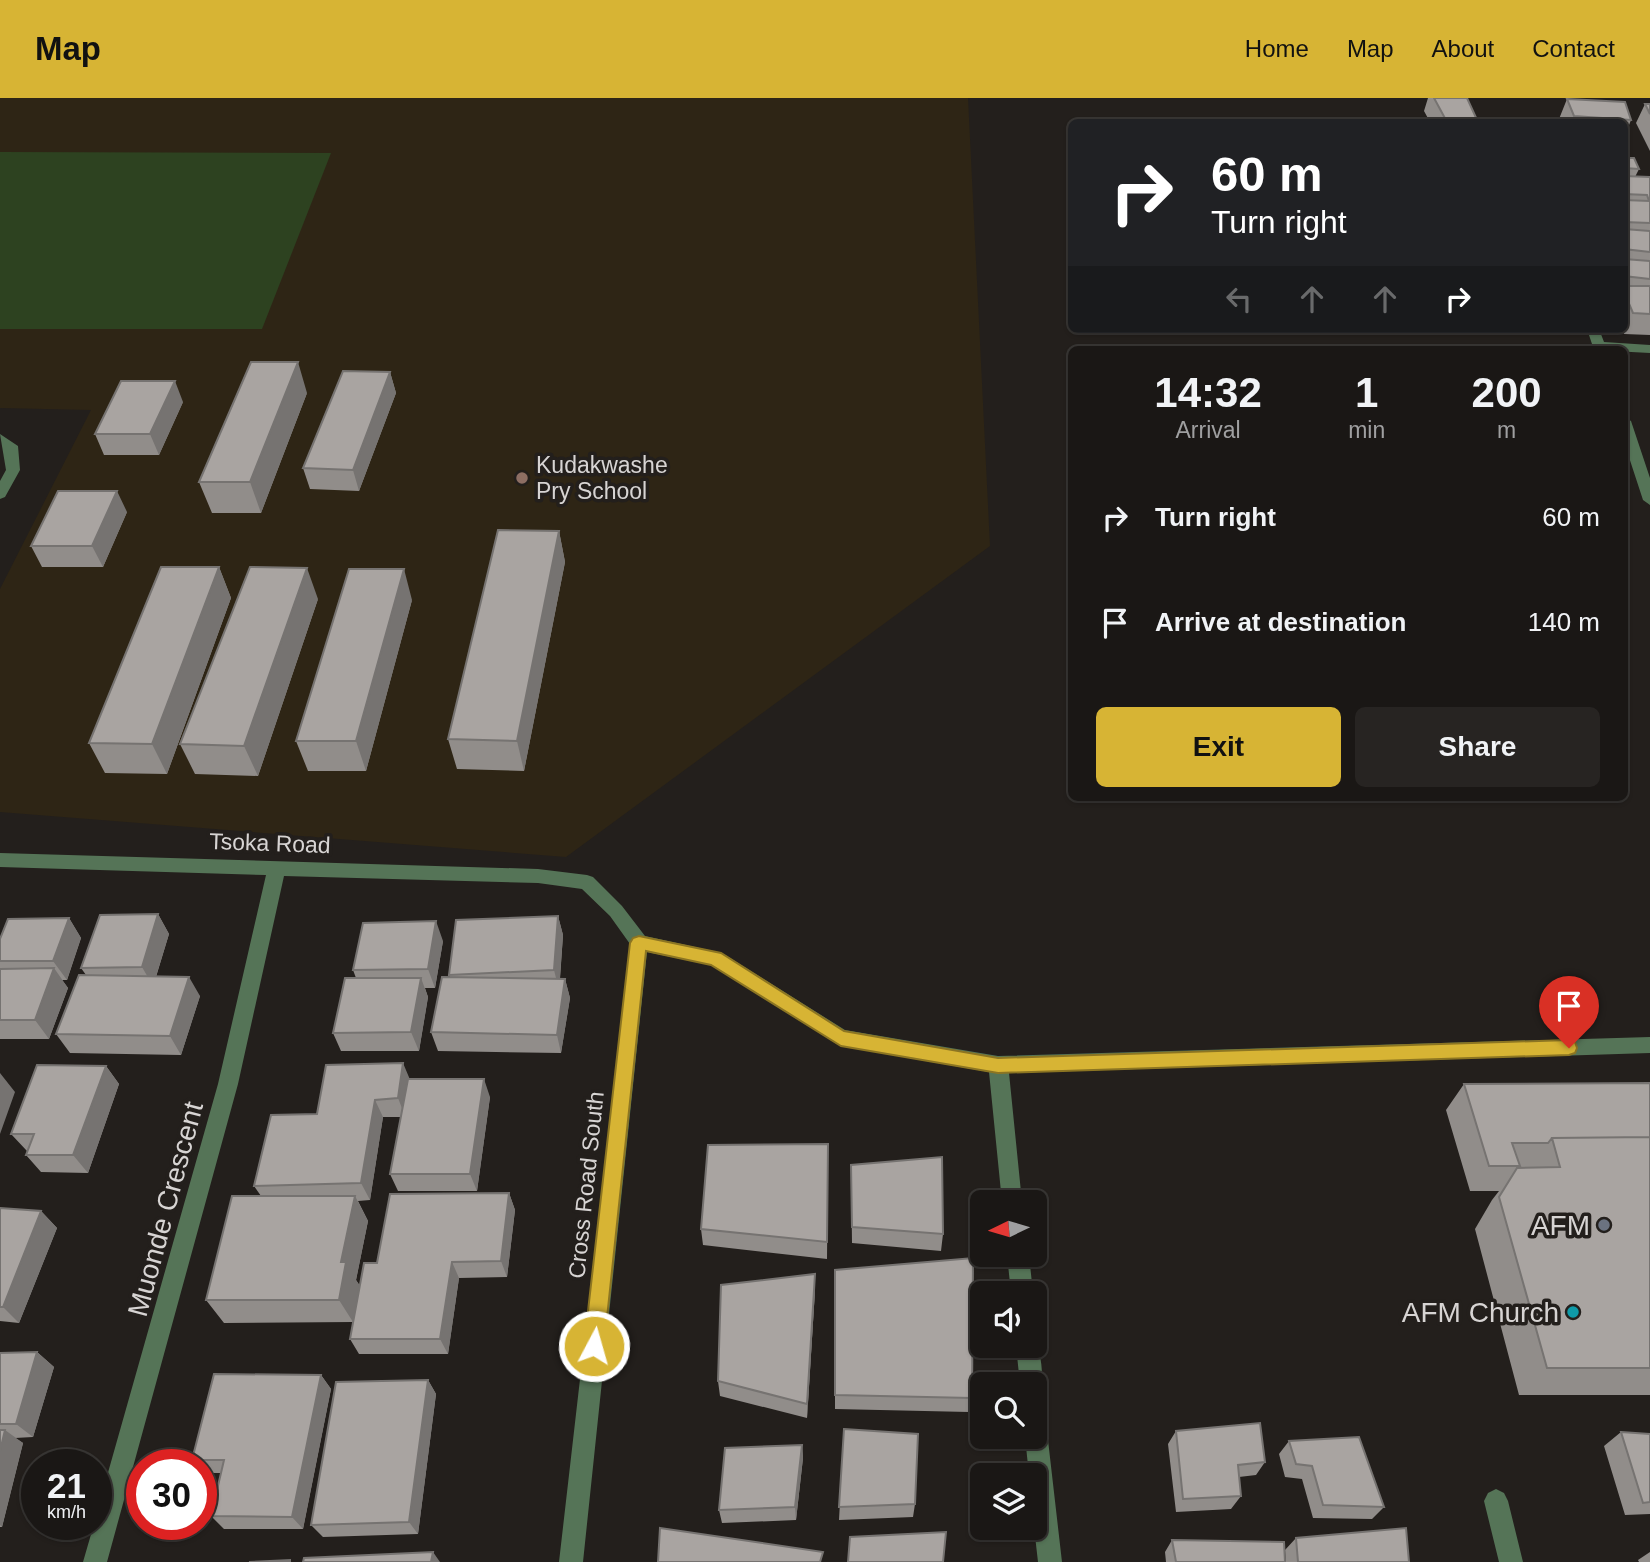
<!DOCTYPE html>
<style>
:root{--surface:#1a1715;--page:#272422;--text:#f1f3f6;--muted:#9f9fa0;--line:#383634;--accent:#d7b434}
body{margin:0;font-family:Helvetica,sans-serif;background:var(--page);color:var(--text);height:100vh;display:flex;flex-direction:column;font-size:26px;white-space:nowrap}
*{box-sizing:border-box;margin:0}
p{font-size:23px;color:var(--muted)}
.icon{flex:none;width:38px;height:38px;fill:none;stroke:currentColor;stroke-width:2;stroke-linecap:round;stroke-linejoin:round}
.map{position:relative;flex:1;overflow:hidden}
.sheet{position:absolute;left:1068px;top:248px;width:560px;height:455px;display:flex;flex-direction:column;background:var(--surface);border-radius:10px;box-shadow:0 2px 5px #0004,0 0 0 2px var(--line)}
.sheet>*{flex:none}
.hud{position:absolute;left:1068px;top:21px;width:560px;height:214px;border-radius:10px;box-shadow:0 2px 5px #0004,0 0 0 2px var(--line);background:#202124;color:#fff;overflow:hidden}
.needle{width:46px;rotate:265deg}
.fabs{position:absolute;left:970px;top:1092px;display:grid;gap:14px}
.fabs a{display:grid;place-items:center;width:77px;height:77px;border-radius:10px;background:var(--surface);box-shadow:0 2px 5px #0004,0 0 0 2px var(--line);font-size:35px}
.speed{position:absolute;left:21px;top:1351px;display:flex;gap:14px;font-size:35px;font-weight:700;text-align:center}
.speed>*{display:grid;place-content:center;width:91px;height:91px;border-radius:50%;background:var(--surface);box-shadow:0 2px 5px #0004,0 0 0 2px var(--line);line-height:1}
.speed small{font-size:18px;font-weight:400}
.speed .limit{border:10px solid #d22;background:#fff;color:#111}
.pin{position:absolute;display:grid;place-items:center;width:60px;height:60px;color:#fff;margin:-72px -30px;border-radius:50% 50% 50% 0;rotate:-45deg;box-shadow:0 0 7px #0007}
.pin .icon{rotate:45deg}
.me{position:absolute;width:77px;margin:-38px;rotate:6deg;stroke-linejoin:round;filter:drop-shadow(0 0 5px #0008)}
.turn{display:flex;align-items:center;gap:24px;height:147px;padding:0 28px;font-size:32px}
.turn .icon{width:91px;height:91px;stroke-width:2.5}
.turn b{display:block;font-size:49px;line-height:60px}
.lanes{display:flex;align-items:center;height:66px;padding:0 28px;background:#0003;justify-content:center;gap:35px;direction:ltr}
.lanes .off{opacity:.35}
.eta{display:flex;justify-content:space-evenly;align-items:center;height:119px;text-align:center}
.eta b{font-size:42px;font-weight:700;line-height:49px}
.button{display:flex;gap:14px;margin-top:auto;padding:14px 28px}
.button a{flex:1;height:80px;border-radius:10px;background:var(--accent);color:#111;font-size:28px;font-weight:700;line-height:80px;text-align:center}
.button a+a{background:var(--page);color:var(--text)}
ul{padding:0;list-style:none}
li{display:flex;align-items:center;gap:21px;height:105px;padding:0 28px}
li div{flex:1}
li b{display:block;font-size:26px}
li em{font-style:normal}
header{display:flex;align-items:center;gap:42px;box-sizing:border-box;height:98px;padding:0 35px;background:var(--accent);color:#111}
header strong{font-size:33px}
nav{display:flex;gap:38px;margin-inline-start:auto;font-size:24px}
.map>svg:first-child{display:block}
</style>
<header>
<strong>Map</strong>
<nav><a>Home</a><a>Map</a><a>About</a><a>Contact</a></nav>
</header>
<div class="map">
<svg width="1650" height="1464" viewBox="0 0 1650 1464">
<rect width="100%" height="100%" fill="#231f1c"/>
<path fill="#2e2515" d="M 0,0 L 968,0 L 990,448 L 566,759 L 0,714 L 0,491 L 91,312 L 0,310 Z"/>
<path fill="#2d4220" d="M 0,54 L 331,55 L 262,231 L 0,231 Z"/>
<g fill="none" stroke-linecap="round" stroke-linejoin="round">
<path fill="#557457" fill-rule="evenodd" d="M 1587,231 L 1599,231 L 1604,244 L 1650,247 L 1650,255 L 1594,252 Z
M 1624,319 L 1631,323 L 1650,380 L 1650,407 L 1643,402 L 1624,344 Z
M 0,336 L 18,348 L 20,372 L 5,399 L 0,401 L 0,383 L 6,372 Z
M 0,755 L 538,771 L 587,777 L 593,779 L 622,808 L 645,838 L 722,855 L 845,932 L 998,958 L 1650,939 L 1650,955 L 1009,975 L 1022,1104 L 1002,1104 L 989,974 L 841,948 L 711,867 L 647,854 L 583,1464 L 559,1464 L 630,846 L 610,818 L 582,791 L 538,785 L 284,778 L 238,986 L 107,1464 L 83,1464 L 94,1426 L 96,1426 L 96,1417 L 218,986 L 266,777 L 0,769 Z
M 1007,1157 L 1029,1157 L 1033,1195 L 1011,1195 Z
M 1034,1240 C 1041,1253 1045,1280 1039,1294 L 1034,1296 L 1034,1286 L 1020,1286 L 1016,1248 L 1034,1248 Z
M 1034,1305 L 1042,1308 L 1045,1316 L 1062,1464 L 1038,1464 L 1034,1429 L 1034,1377 L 1029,1377 L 1025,1339 L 1034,1339 Z
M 1496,1391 L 1504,1395 L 1508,1403 L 1523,1464 L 1499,1464 L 1484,1403 L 1488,1395 Z"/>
</g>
<path fill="#918d8a" d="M 1428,0 L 1467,0 L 1478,24 L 1430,24 L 1424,13 Z
M 1567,1 L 1631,22 L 1624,40 L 1624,24 L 1560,24 L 1559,21 Z
M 1645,6 L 1650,6 L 1650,53 L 1636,25 Z
M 1624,60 L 1639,71 L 1635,79 L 1650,79 L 1650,237 L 1624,236 L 1622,231 L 1624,231 Z
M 390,274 L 396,295 L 359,393 L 310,391 L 303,370 Z
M 307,295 L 261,415 L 212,415 L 199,384 Z
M 183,304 L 159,357 L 104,357 L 95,336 Z
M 127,414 L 103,469 L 42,469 L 31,448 Z
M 559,433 L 565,464 L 524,673 L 457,671 L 448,641 Z
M 219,469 L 231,500 L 167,676 L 105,675 L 89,645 Z
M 318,501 L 258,678 L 195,676 L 180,646 Z
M 412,502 L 366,673 L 308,673 L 296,643 Z
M 158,816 L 169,836 L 156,879 L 200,898 L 181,957 L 70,955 L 56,936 L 86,877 L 81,870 Z
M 558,818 L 563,837 L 560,881 L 565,881 L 570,900 L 561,955 L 438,953 L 431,934 L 450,879 L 449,877 Z
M 69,820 L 81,840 L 67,882 L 62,882 L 68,890 L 49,941 L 0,941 L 0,841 Z
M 443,843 L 435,890 L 425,890 L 428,899 L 419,953 L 341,953 L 333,935 L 356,880 L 353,872 Z
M 106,968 L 119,986 L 88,1075 L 41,1074 L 26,1057 L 27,1053 L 11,1036 Z
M 410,981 L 490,999 L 477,1093 L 398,1093 L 390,1076 L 401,1019 L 383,1019 L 370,1102 L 358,1103 L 368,1123 L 356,1182 L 360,1188 L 377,1165 L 509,1095 L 515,1112 L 507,1179 L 459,1180 L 448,1256 L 359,1256 L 350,1241 L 353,1224 L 224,1225 L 206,1202 L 261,1098 L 254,1088 L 317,1016 Z
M 1650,985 L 1650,1297 L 1519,1297 L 1475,1131 L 1492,1102 L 1499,1093 L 1470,1093 L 1446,1012 L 1464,986 Z
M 828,1046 L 827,1161 L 703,1147 L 701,1131 Z
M 851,1067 L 943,1136 L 941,1153 L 852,1145 Z
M 0,1110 L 41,1113 L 57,1130 L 19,1225 L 0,1223 Z
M 835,1172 L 972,1300 L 969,1314 L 835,1311 Z
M 815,1176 L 815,1192 L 807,1320 L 720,1298 L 718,1283 Z
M 37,1254 L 54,1269 L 33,1339 L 15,1340 L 23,1345 L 2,1429 L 0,1429 L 0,1255 Z
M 321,1277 L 331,1291 L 303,1431 L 224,1431 L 211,1418 L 221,1375 L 206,1375 L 201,1370 L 201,1367 L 198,1367 L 192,1362 Z
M 428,1282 L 436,1296 L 418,1436 L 323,1439 L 311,1427 Z
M 844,1331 L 915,1406 L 913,1419 L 839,1422 Z
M 1176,1333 L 1265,1364 L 1256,1377 L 1239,1379 L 1241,1398 L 1231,1411 L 1176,1414 L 1168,1346 Z
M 1621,1334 L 1650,1336 L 1650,1416 L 1625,1417 L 1604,1348 Z
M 1289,1343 L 1384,1409 L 1372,1421 L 1313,1420 L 1302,1381 L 1285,1379 L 1279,1356 Z
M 802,1347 L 803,1360 L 796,1422 L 722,1425 L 719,1412 Z
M 1296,1440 L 1409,1464 L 1286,1464 L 1285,1452 Z
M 1172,1442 L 1285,1464 L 1166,1464 L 1165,1454 Z
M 1650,1454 L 1650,1464 L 1639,1464 L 1638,1462 Z"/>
<path fill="#767371" d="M 298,264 L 307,295 L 261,415 L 250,384 Z
M 390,274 L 396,295 L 359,393 L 353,372 Z
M 175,283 L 183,304 L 159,357 L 150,336 Z
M 117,393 L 127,414 L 103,469 L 92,448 Z
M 559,433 L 565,464 L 524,673 L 517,643 Z
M 219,469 L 231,500 L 167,676 L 152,646 Z
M 307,470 L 318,501 L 258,678 L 244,648 Z
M 404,471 L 412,502 L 366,673 L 356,643 Z
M 158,816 L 169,836 L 153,888 L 142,869 Z
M 558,818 L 563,837 L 559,892 L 554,872 Z
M 69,820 L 81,840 L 67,882 L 53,863 Z
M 436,823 L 443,843 L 435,890 L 428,871 Z
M 54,870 L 68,890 L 49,941 L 35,922 Z
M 189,879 L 200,898 L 181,957 L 170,938 Z
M 421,880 L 428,899 L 419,953 L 411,934 Z
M 565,881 L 570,900 L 561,955 L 557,937 Z
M 403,965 L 411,984 L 405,1018 L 398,1000 Z
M 106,968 L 119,986 L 88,1075 L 73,1057 Z
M 0,975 L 15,994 L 0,1036 Z
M 484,981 L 490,999 L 477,1093 L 470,1076 Z
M 375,1002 L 383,1019 L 370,1102 L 361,1085 Z
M 509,1095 L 515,1112 L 507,1179 L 501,1163 Z
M 355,1098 L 368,1123 L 356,1182 L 360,1188 L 353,1224 L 339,1202 L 341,1164 Z
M 41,1113 L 57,1130 L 19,1225 L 3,1209 Z
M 452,1164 L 459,1180 L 448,1256 L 440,1241 Z
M 815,1176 L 815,1192 L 807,1320 L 807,1306 Z
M 37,1254 L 54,1269 L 33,1339 L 16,1326 Z
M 321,1277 L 331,1291 L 303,1431 L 292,1419 Z
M 428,1282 L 436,1296 L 418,1436 L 409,1424 Z
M 5,1332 L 23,1345 L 2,1429 L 0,1427 L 0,1353 Z
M 802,1347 L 803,1360 L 796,1422 L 795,1409 Z
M 433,1454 L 440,1464 L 431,1464 Z"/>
<path fill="#a9a4a1" stroke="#767371" stroke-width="2" d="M 1434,0 L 1467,0 L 1478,24 L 1447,24 Z
M 1567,1 L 1625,4 L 1631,22 L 1574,18 Z
M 1645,6 L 1650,6 L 1650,16 Z
M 1624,60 L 1634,60 L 1639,71 L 1624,70 Z
M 1624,78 L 1650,79 L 1650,125 L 1624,124 L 1624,102 L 1649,103 L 1647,97 L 1624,96 Z
M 1624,131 L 1650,133 L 1650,154 L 1624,151 Z
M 1624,161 L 1650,163 L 1650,181 L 1624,178 Z
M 1624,188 L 1650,188 L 1650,216 L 1633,215 L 1624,194 Z
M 251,264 L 298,264 L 250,384 L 199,384 Z
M 343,273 L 390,274 L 353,372 L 303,370 Z
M 121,283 L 175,283 L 150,336 L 95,336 Z
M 58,393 L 117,393 L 92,448 L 31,448 Z
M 498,432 L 559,433 L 517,643 L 448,641 Z
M 161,469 L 219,469 L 152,646 L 89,645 Z
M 250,469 L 307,470 L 244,648 L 180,646 Z
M 349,471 L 404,471 L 356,643 L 296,643 Z
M 158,816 L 142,869 L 81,870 L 100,817 Z
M 558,818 L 554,872 L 449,877 L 456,822 Z
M 69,820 L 53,863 L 0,863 L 0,841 L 8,821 Z
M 436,823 L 428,871 L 353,872 L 363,825 Z
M 54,870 L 35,922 L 0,922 L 0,871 Z
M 79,877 L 189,879 L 170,938 L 56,936 Z
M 442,879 L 565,881 L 557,937 L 431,934 Z
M 345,880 L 421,880 L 411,934 L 333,935 Z
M 403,965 L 398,1000 L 375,1002 L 361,1085 L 254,1088 L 271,1017 L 317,1016 L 326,967 Z
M 37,967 L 106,968 L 73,1057 L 26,1057 L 34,1036 L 11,1036 Z
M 408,981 L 484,981 L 470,1076 L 390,1076 Z
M 1650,985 L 1650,1039 L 1552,1040 L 1548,1045 L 1512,1045 L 1520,1068 L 1489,1068 L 1464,986 Z
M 1650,1039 L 1650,1270 L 1547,1270 L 1499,1099 L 1517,1070 L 1560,1069 L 1552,1040 Z
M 828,1046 L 827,1144 L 701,1131 L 708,1047 Z
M 942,1059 L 943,1136 L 852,1129 L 851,1067 Z
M 509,1095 L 501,1163 L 452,1164 L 440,1241 L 350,1241 L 364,1165 L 377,1165 L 390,1096 Z
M 232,1098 L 355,1098 L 341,1164 L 346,1164 L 339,1202 L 206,1202 Z
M 0,1110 L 41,1113 L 3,1209 L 0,1209 Z
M 973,1160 L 972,1300 L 835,1297 L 835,1172 Z
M 815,1176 L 807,1306 L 718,1283 L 721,1187 Z
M 37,1254 L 16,1326 L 0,1326 L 0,1255 Z
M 214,1276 L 321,1277 L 292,1419 L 211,1418 L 224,1362 L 192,1362 Z
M 428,1282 L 409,1424 L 311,1427 L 336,1284 Z
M 1260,1325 L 1265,1364 L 1238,1367 L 1241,1398 L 1183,1401 L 1176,1333 Z
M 844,1331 L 918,1336 L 915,1406 L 839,1409 Z
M 0,1332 L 5,1332 L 0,1353 Z
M 1621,1334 L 1650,1336 L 1650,1404 L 1643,1405 Z
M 1359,1339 L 1384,1409 L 1323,1407 L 1312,1368 L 1296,1366 L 1289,1343 Z
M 802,1347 L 795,1409 L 719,1412 L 725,1350 Z
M 660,1430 L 823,1454 L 820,1464 L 658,1464 Z
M 1406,1430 L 1409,1464 L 1298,1464 L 1296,1440 Z
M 946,1434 L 943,1464 L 848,1464 L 850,1439 Z
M 1172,1442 L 1284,1444 L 1285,1464 L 1176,1464 Z
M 433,1454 L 431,1464 L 303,1464 L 304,1460 Z
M 290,1462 L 290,1464 L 249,1464 Z"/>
<path fill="#d7b434" stroke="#8c7522" stroke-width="2" d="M 639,838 L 721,855 L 844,933 L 998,960 L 1569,942 L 1575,944 L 1577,950 L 1575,955 L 1569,957 L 998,975 L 841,948 L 711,867 L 646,853 L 604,1248 L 601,1256 L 594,1258 L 587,1256 L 584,1248 L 630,845 L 633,840 Z"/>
<circle fill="#8d6e63" stroke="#231f1c" stroke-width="2.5" cx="522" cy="380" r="7"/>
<circle fill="#6b7280" stroke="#231f1c" stroke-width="2.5" cx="1604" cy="1127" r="7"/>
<circle fill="#0f9aa8" stroke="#231f1c" stroke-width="2.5" cx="1573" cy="1214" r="7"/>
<g text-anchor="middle" stroke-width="7" stroke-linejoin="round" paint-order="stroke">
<g font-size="23" fill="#d7d4d3" stroke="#231f1c" text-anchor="start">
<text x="536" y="375">Kudakwashe<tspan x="536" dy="26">Pry School</tspan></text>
</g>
<g font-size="23" fill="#d7d4d3" stroke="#231f1c">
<text transform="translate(270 745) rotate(2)" y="8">Tsoka Road</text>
<text transform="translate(586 1087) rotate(-84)" y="8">Cross Road South</text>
</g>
<g font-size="28" fill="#d7d4d3" stroke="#231f1c">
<text transform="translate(165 1111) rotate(-75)" y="10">Muonde Crescent</text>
</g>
<g font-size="28" fill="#d7d4d3" stroke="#231f1c" text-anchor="end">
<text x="1590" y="1137">AFM</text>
<text x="1559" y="1224">AFM Church</text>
</g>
</g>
</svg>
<div class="fabs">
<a><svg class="needle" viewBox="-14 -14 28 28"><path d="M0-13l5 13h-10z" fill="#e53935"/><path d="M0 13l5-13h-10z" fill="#9f9fa0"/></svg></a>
<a><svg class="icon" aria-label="sound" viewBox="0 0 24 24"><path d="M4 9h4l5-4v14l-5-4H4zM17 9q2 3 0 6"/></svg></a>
<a><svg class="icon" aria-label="search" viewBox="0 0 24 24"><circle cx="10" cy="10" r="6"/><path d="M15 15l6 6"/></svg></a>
<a><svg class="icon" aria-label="layers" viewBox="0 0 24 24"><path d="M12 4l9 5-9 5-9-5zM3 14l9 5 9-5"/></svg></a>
</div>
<div class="speed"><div>21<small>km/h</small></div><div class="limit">30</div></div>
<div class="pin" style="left:1569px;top:950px;background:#d93025"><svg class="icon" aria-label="arrive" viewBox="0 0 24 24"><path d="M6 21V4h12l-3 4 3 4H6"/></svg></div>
<svg class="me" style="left:594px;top:1248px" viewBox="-20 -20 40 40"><circle r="17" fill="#d7b434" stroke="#fff" stroke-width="3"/><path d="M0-11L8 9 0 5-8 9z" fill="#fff"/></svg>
<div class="hud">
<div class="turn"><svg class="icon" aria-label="right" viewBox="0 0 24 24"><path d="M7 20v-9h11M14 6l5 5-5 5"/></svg><div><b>60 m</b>Turn right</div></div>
<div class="lanes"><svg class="icon off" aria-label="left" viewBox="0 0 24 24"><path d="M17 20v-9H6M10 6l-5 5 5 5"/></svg><svg class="icon off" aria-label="ahead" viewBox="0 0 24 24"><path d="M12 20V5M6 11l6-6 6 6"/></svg><svg class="icon off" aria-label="ahead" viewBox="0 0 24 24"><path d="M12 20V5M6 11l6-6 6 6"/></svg><svg class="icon" aria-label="right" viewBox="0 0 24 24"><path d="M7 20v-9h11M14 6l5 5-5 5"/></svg></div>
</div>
<section class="sheet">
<div class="eta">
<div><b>14:32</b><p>Arrival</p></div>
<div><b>1</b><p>min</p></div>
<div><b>200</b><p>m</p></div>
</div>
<ul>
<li><svg class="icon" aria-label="right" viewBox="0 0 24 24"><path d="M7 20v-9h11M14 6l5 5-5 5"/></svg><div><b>Turn right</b></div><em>60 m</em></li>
<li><svg class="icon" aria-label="arrive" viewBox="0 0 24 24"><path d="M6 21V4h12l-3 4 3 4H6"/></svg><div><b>Arrive at destination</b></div><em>140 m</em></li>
</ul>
<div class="button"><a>Exit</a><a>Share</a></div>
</section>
</div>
